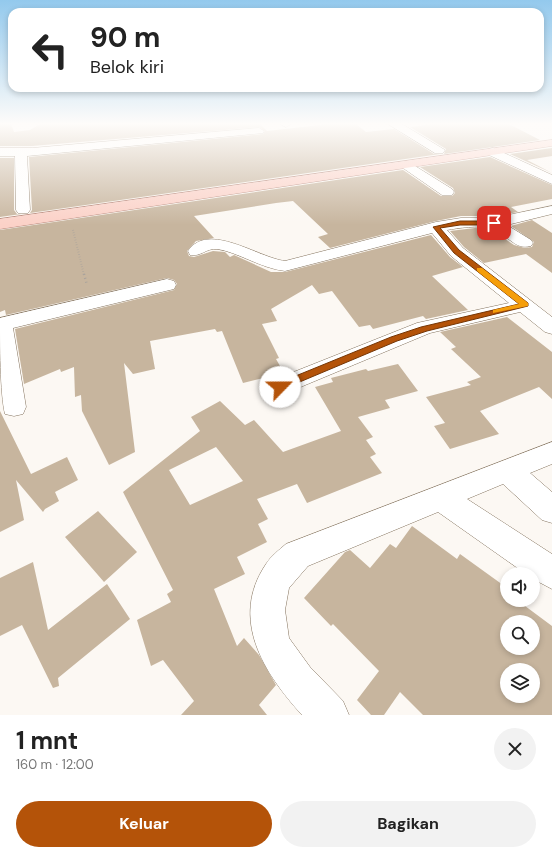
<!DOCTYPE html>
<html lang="id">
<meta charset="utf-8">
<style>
:root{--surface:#fff;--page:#f2f2f2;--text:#222;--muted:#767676;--accent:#b45309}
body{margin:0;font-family:"DM Sans",sans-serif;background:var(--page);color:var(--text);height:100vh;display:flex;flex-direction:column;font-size:15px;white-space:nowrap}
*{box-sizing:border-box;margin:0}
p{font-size:13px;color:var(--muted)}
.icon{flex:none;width:22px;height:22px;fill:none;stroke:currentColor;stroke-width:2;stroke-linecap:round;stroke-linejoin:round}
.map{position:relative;height:715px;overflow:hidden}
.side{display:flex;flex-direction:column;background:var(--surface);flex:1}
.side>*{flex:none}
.guide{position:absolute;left:8px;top:8px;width:536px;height:84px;border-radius:12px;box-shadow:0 2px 6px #0003;background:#fff;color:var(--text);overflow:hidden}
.controls{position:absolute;left:500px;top:567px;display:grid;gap:8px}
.controls a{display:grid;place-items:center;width:40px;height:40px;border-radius:50%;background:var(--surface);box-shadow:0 2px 6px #0003;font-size:20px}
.pin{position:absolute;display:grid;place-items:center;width:34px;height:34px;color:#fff;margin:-17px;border-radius:8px;box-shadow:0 2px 6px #0006}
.me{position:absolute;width:44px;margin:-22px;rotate:67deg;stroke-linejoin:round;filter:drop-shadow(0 0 3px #0008)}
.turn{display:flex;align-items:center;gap:14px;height:84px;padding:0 16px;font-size:18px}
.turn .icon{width:52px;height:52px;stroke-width:2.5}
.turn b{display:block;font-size:28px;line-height:34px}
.round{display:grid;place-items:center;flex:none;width:42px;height:42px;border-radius:21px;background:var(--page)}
.overview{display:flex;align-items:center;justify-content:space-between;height:68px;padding:0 16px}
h1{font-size:24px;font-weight:700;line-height:30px}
.button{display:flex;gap:8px;margin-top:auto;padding:8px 16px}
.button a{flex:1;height:46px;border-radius:24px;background:var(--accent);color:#fff;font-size:16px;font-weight:700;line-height:46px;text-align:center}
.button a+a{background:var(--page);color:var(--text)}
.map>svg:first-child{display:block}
</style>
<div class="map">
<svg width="552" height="715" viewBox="0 0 552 715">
<rect width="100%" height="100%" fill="#fcf8f3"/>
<path fill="#c7b59e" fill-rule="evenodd" d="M 0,124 L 11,124 L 14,132 L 30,130 L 40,124 L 260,124 L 267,131 L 329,124 L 356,124 L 366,132 L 394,129 L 434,154 L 440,154 L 30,213 L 32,210 L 29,157 L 263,134 L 265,131 L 259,127 L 32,146 L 0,146 Z
M 434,124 L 509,124 L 540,140 L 444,154 L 446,149 L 410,127 Z
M 552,148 L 552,156 L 527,160 L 552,173 L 510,154 Z
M 490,157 L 552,185 L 552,199 L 511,207 L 518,212 L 494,216 L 461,216 L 436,221 L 330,248 L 318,237 L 328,234 L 293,201 L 276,203 L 194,216 L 214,238 L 196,241 L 187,251 L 189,256 L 194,257 L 213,251 L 225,252 L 230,257 L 234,255 L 271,272 L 285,272 L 431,235 L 450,257 L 463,267 L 432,276 L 468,310 L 426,319 L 423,316 L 373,329 L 370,325 L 359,327 L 332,291 L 319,294 L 312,285 L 271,309 L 277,321 L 262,324 L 279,358 L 276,359 L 284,373 L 243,383 L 222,331 L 217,332 L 215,329 L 150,341 L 155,369 L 133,374 L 124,363 L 135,452 L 109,465 L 82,411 L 81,395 L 75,397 L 74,367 L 61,372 L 60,369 L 24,384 L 15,329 L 174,290 L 177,284 L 174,280 L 167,278 L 6,315 L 5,310 L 0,312 L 0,230 L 403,170 L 441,196 L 452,196 L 455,193 L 453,188 L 420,167 Z
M 0,158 L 14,158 L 14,210 L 17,214 L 21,214 L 0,217 Z
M 532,220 L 552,233 L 552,273 L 526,254 L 484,263 L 464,247 L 450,231 L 475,228 L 490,229 L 514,245 L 525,248 L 532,247 L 534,242 L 511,226 Z
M 507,317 L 552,352 L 552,399 L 539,387 L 480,411 L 499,434 L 450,449 L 434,426 L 445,423 L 426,397 L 471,385 L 467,382 L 481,377 L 451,349 L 456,347 L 440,332 Z
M 398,364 L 418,391 L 385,400 L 390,408 L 358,417 L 373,437 L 366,440 L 376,454 L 370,457 L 382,473 L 307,503 L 297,484 L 257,499 L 268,519 L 258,524 L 267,542 L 237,557 L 245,574 L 214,589 L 237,646 L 244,638 L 259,655 L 276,685 L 259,705 L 267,715 L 181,715 L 194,701 L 163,660 L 151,666 L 137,620 L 171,602 L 167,594 L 173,590 L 123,492 L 200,431 L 191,417 L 220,401 L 245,425 L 254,420 L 283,452 L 341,431 L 315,387 L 333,382 L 331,378 L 366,369 L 368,371 ZM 216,447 L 243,481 L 190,505 L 169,470 Z
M 0,411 L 31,474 L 67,457 L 78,480 L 55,492 L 59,501 L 45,509 L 43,512 L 16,480 L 24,520 L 0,532 Z
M 98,511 L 137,552 L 104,582 L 65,537 Z
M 412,526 L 457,559 L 460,554 L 503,585 L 501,588 L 507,592 L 507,600 L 517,600 L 552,626 L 552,715 L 423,715 L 400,692 L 384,715 L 371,715 L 357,700 L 379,671 L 333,624 L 331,626 L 304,598 L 345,552 L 350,550 L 370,568 L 390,544 L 396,548 ZM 507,622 L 533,622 L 533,648 L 507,648 ZM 507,670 L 533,670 L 533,696 L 507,696 Z
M 33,562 L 48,630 L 107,584 L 130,619 L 58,678 L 59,686 L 53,688 L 22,625 L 0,636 L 0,578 Z"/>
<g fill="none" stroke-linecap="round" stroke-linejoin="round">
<defs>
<path id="minor" d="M 280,124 L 291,124 L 286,127 Z
M 388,124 L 402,124 L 445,150 L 443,153 L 435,153 Z
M 259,128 L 264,131 L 263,133 L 27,156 L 30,210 L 28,213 L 18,213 L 16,210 L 15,156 L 0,156 L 0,148 L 32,148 Z
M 493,148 L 552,175 L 552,184 L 489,155 L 487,152 L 489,149 Z
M 407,161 L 452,189 L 454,192 L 452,195 L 442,195 L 403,168 L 401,165 Z
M 552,206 L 552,214 L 507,225 L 531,240 L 533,243 L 531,246 C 514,251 505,231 490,228 C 479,225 458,228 447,230 L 463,248 L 552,317 L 552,334 L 545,332 L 520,312 L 430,333 L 279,396 L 271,393 L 267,387 L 271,381 L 417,323 L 509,303 L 451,256 L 432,233 L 285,271 C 260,268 238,252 217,249 C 206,248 201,257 190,255 L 188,251 C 208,221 259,258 285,261 L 436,222 L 461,218 L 494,218 Z
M 167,279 L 174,281 L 176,285 L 174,289 L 13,328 L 26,407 L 23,414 L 14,416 L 5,414 C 0,394 0,342 0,318 Z
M 552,442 L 552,464 L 530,473 L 552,492 L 552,523 L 542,520 L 503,484 L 467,499 L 552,554 L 552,589 L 533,579 L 533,574 L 526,574 L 438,512 L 308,566 L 289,588 L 285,610 L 289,638 L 310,667 L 343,701 L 349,715 L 302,715 C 264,673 229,619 266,564 C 271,556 279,550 286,544 Z"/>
<path id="major" d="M 552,140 L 552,146 L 0,229 L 0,219 Z"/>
</defs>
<use href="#minor" stroke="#84735e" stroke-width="1"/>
<use href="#major" stroke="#b58476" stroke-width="1"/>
<path stroke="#a9a39c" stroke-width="2" stroke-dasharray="0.5 2" stroke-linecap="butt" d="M 73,230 L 84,275"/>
<path stroke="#a9a39c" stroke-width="2.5" stroke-dasharray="1 3" stroke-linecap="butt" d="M 84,274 L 87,285"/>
<use href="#minor" fill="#fff" fill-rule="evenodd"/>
<use href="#major" fill="#fbd1c7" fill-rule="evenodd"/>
</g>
<linearGradient id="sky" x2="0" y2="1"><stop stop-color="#93c9ed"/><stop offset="0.55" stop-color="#fefcfa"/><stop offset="1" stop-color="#fefcfa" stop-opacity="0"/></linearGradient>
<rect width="552" height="225" fill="url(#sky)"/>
<path fill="#b45309" stroke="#753606" d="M 460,221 L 496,221 L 496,224 L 494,225 L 460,225 L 440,228 L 459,250 L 528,303 L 528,306 L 427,331 L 397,341 L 283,389 L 276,389 L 275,387 L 276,384 L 391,337 L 421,327 L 519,304 L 454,253 L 433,227 Z"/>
<path fill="#f59e0b" d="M 477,268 L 482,268 L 528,303 L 528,306 L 493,313 L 493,310 L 519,304 L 477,271 Z"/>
</svg>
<div class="controls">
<a><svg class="icon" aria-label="sound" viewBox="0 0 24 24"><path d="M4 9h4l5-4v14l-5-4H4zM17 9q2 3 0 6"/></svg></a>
<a><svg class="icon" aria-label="search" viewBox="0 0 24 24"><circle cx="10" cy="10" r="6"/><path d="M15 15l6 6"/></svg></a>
<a><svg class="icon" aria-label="layers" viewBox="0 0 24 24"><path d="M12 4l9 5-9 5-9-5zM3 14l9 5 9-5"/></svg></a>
</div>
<div class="pin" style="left:494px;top:223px;background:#d93025"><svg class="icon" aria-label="arrive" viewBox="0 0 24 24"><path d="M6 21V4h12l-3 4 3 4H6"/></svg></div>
<svg class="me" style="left:280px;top:387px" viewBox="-20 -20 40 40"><circle r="19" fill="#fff"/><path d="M0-13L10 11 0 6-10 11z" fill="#b45309"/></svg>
<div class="guide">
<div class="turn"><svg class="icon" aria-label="left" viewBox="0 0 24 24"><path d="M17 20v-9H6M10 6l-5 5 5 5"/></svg><div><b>90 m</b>Belok kiri</div></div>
</div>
</div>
<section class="side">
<div class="overview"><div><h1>1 mnt</h1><p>160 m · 12:00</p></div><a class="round"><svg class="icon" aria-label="close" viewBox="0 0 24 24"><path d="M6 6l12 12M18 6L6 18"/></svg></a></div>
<div class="button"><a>Keluar</a><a>Bagikan</a></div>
</section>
